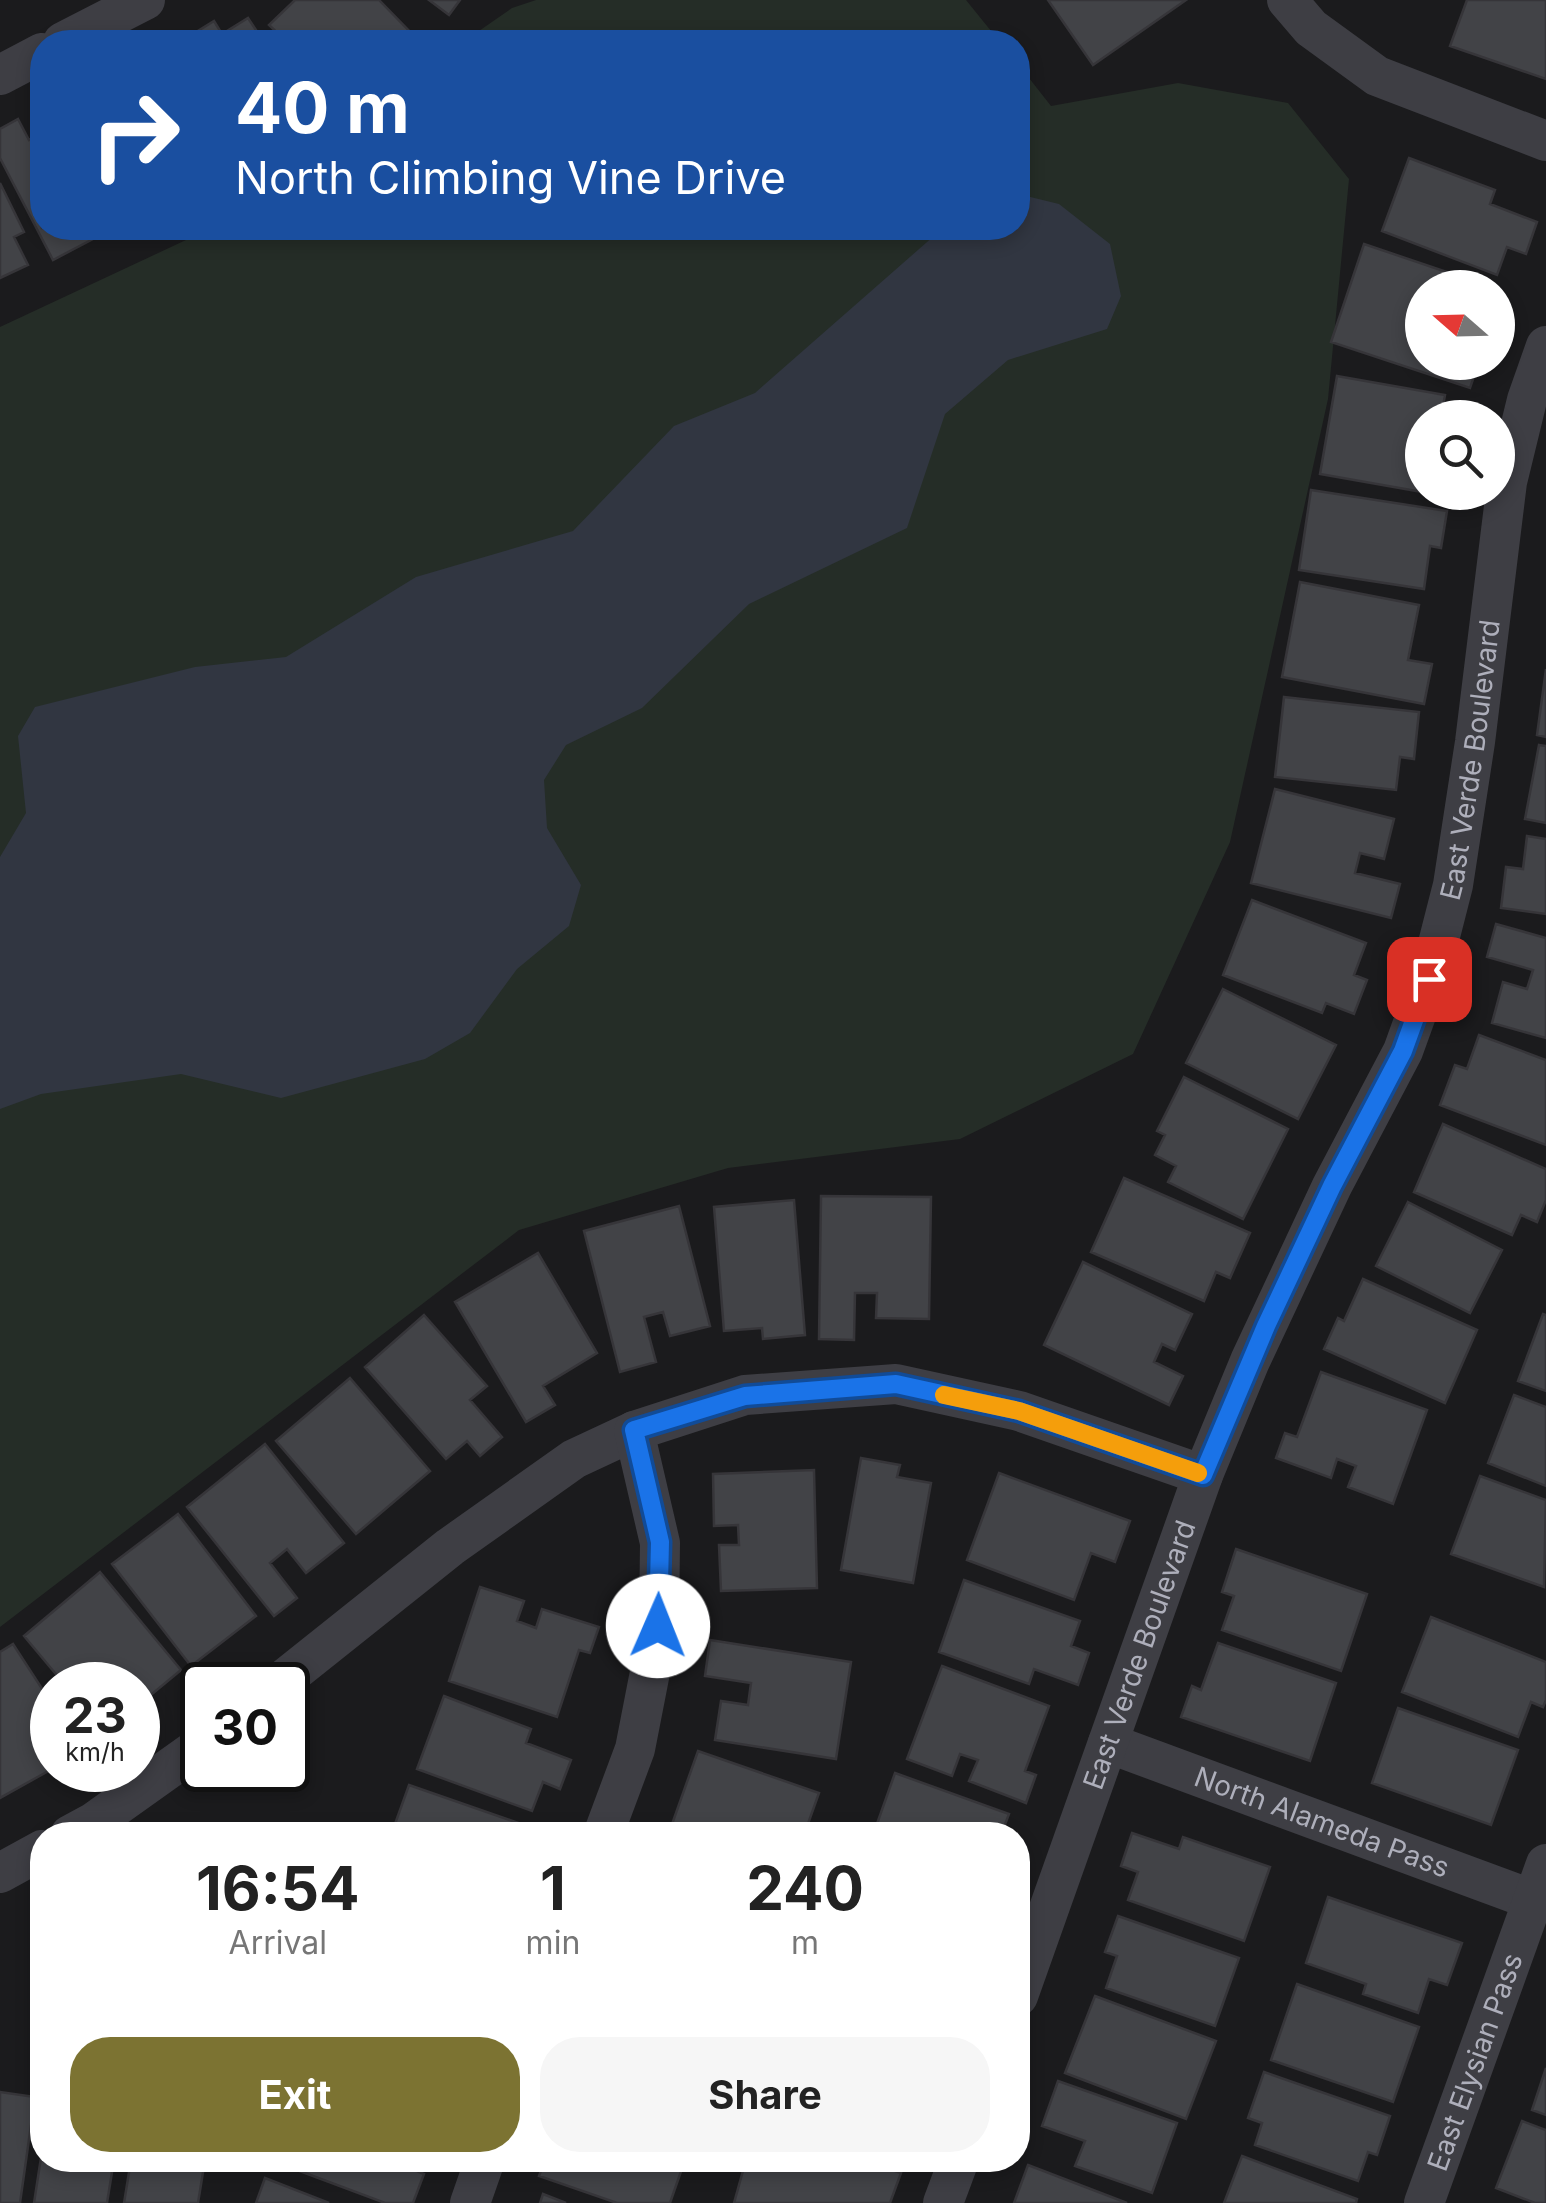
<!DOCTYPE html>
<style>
:root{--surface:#fff;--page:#f6f6f6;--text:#222;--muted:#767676;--accent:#7c7332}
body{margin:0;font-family:Inter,sans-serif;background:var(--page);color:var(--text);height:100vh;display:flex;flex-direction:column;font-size:38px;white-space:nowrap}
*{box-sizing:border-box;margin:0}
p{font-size:32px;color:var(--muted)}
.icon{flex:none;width:55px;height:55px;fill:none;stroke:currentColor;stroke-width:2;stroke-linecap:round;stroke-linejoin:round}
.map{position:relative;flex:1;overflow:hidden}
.side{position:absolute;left:30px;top:1822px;width:1000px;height:350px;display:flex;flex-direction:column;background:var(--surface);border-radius:40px;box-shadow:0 5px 15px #0003}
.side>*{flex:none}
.top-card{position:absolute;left:30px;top:30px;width:1000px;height:210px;border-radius:40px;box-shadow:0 5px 15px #0003;background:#1a4fa0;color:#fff;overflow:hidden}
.needle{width:65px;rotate:290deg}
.fabs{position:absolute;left:1405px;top:270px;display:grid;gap:20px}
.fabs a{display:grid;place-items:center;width:110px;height:110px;border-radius:50%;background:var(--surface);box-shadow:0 5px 15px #0003;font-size:50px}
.speed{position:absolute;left:30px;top:1662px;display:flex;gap:20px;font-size:50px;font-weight:700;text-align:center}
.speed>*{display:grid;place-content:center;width:130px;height:130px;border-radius:50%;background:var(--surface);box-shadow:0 5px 15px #0003;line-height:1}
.speed small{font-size:25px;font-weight:400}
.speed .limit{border:5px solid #111;border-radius:15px;background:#fff;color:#111}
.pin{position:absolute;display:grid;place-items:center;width:85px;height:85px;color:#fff;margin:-42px;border-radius:20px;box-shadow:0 5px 15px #0006}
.me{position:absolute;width:110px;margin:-55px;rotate:1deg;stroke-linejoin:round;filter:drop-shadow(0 0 8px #0008)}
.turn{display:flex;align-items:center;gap:35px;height:210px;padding:0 40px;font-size:45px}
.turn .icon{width:130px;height:130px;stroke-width:2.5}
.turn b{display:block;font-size:70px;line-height:85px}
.eta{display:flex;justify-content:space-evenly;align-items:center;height:170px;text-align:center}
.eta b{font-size:60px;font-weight:700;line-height:70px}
.button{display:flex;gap:20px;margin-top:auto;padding:20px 40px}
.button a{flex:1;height:115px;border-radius:40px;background:var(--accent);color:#fff;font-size:40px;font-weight:700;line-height:115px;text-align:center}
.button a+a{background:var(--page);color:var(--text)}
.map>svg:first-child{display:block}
</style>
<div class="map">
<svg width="1546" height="2203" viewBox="0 0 1546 2203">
<rect width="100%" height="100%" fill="#1b1b1d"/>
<path fill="#252d27" d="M 536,0 L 966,0 L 1000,42 L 463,42 L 512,8 Z
M 1018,64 L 1051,106 L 1178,83 L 1288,103 L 1349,179 L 1328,399 L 1230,842 L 1133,1054 L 960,1139 L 728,1168 L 519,1230 L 0,1627 L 0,327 L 186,240 L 204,228 L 1018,228 Z"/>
<path fill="#313641" d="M 1018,194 L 1059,204 L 1110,244 L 1121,296 L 1107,329 L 1008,360 L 945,414 L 907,528 L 749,604 L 642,708 L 566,745 L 544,780 L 547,828 L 581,885 L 569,926 L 517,969 L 470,1033 L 425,1059 L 281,1098 L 181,1074 L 41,1094 L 0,1109 L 0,857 L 26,813 L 18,736 L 35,707 L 195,667 L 286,657 L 416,577 L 573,531 L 674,426 L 755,393 L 943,228 L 1018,228 Z"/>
<path fill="#424347" stroke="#363539" stroke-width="2.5" d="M 295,0 L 379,0 L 416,38 L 412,42 L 287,42 L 269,25 Z
M 429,0 L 460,0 L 449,15 Z
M 1048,0 L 1186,0 L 1093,65 Z
M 1467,0 L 1546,0 L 1546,79 L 1450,46 Z
M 248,18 L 264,42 L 180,42 L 214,21 L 222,34 Z
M 18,119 L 29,140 L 42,133 L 42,228 L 114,228 L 53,260 L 0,158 L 0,129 Z
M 1409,158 L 1495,190 L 1490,204 L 1537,222 L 1526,254 L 1507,247 L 1497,275 L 1382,231 Z
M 0,183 L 24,232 L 14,237 L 28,265 L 0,278 Z
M 1364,244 L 1491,287 L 1422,288 L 1422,362 L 1479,362 L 1470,388 L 1331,342 Z
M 1337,376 L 1445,395 L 1441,418 L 1422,418 L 1422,492 L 1320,474 Z
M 1311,490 L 1447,511 L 1441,548 L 1430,546 L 1424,589 L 1299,570 Z
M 1300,582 L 1419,605 L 1408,660 L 1432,664 L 1424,704 L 1282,677 Z
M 1546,669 L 1546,737 L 1537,735 Z
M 1284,697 L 1419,712 L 1414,759 L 1400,757 L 1396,790 L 1275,777 Z
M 1539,745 L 1546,746 L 1546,823 L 1525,819 Z
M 1275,789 L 1394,819 L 1384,859 L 1360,853 L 1355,873 L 1400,884 L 1391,918 L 1251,883 Z
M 1527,836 L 1546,839 L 1546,914 L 1501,908 L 1506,867 L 1523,869 Z
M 1252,900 L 1366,943 L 1354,975 L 1367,980 L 1354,1014 L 1326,1003 L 1322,1013 L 1223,975 Z
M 1496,924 L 1546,938 L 1546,1038 L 1492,1023 L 1503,982 L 1527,989 L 1533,970 L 1487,957 Z
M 1223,989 L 1336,1045 L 1298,1119 L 1186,1063 Z
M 1479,1035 L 1546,1060 L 1546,1145 L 1440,1105 L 1455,1065 L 1467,1069 Z
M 1184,1077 L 1288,1129 L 1243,1219 L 1168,1182 L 1176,1166 L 1155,1155 L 1165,1135 L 1157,1131 Z
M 1443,1124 L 1546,1169 L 1546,1200 L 1537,1222 L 1521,1215 L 1512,1235 L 1414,1192 Z
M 1124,1178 L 1250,1233 L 1230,1278 L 1216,1272 L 1204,1301 L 1091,1252 Z
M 821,1196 L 931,1197 L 929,1319 L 876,1318 L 877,1293 L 855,1293 L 854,1340 L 819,1339 Z
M 794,1200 L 805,1335 L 763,1339 L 762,1328 L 724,1331 L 714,1207 Z
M 1408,1202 L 1502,1250 L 1470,1313 L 1376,1266 Z
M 679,1206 L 710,1326 L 670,1336 L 663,1312 L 644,1317 L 656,1362 L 620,1372 L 584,1231 Z
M 538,1253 L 597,1353 L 543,1386 L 555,1405 L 526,1422 L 455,1302 Z
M 1083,1262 L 1192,1314 L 1175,1350 L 1162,1344 L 1154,1362 L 1183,1376 L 1169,1405 L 1044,1345 Z
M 1363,1279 L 1477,1330 L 1445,1403 L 1324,1349 L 1338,1318 L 1344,1321 Z
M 1543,1314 L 1546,1315 L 1546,1391 L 1518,1381 Z
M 424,1315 L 487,1386 L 470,1400 L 502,1437 L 480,1456 L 467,1441 L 446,1459 L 365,1367 Z
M 1321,1372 L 1427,1410 L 1393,1504 L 1348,1487 L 1356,1466 L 1337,1459 L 1331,1478 L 1276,1458 L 1285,1433 L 1297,1437 Z
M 350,1378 L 430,1471 L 356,1534 L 276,1441 Z
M 1514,1395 L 1546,1407 L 1546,1486 L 1488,1463 Z
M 265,1444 L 344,1543 L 306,1573 L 287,1549 L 270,1563 L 297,1598 L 274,1616 L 187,1507 Z
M 861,1458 L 900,1465 L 897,1477 L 931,1483 L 913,1583 L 841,1570 Z
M 814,1470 L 817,1588 L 721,1591 L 719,1545 L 739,1545 L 738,1525 L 714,1526 L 713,1474 Z
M 999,1473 L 1130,1521 L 1115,1562 L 1091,1553 L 1074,1600 L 967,1560 Z
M 1480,1476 L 1546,1500 L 1544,1587 L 1451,1554 Z
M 178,1514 L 256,1616 L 191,1666 L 112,1564 Z
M 1236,1549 L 1367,1594 L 1341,1671 L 1222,1630 L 1234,1596 L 1222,1592 Z
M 100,1572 L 181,1670 L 146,1699 L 127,1676 L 117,1685 L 65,1685 L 24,1636 Z
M 964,1580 L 1080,1621 L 1071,1646 L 1089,1653 L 1078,1685 L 1034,1669 L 1029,1684 L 939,1652 Z
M 480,1587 L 524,1601 L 517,1621 L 536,1628 L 542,1609 L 599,1627 L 590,1653 L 579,1650 L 557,1717 L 449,1681 Z
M 1431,1617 L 1546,1662 L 1546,1700 L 1543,1707 L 1531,1702 L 1518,1737 L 1402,1692 Z
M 710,1640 L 851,1662 L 836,1759 L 715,1740 L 721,1701 L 748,1705 L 751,1683 L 705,1676 Z
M 1218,1643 L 1336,1683 L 1310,1761 L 1181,1717 L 1192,1686 L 1201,1690 Z
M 13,1644 L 52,1704 L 52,1769 L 0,1798 L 0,1652 Z
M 942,1666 L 1049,1706 L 1025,1771 L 1036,1775 L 1026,1803 L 969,1781 L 978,1760 L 960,1754 L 952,1776 L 907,1759 Z
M 444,1696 L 531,1729 L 526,1743 L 571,1760 L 560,1789 L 543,1782 L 532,1811 L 417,1769 Z
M 1398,1708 L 1518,1750 L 1491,1825 L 1372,1783 Z
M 698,1751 L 819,1793 L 804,1835 L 693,1835 L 671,1827 Z
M 895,1773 L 1009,1814 L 1001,1835 L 873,1835 Z
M 409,1785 L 527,1826 L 524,1835 L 391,1835 Z
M 1132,1833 L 1179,1849 L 1183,1837 L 1270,1867 L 1244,1941 L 1128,1900 L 1138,1872 L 1121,1866 Z
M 1328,1897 L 1462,1943 L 1447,1985 L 1429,1979 L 1418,2013 L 1363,1994 L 1366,1984 L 1306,1963 Z
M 1118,1916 L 1239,1958 L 1215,2026 L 1106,1988 L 1117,1956 L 1105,1952 Z
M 1297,1984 L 1419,2027 L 1393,2102 L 1271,2060 Z
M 1095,1996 L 1216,2041 L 1186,2119 L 1065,2073 Z
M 1546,2068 L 1546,2115 L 1532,2110 Z
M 1264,2072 L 1390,2116 L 1377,2155 L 1368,2152 L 1358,2181 L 1255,2145 L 1262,2123 L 1248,2118 Z
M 1058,2081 L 1177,2123 L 1152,2193 L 1075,2166 L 1085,2141 L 1042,2126 Z
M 0,2092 L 35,2097 L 20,2203 L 0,2203 Z
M 1522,2121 L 1546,2130 L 1546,2203 L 1535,2203 L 1496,2188 Z
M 42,2151 L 42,2160 L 114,2160 L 107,2203 L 34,2203 Z
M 1242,2156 L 1357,2199 L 1356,2203 L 1224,2203 Z
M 131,2160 L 205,2160 L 198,2203 L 124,2203 Z
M 407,2160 L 405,2166 L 424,2174 L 413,2203 L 385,2203 L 273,2161 Z
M 545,2160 L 685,2160 L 670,2203 L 617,2203 L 539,2176 Z
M 746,2160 L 864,2160 L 901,2173 L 890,2203 L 734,2203 Z
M 1028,2165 L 1127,2203 L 1014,2203 Z
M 265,2178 L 329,2203 L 256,2203 Z
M 543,2194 L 566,2203 L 540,2203 Z"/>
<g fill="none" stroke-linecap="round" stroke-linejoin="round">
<g stroke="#3e3e44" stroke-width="40">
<path d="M 1287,0 L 1311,28 L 1377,76 L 1546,141"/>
<path d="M 63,42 L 145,0"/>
<path d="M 0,75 L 42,53"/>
<path d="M 277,1685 L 450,1547 L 574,1459 L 634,1431 L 745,1395 L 896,1384 L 1019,1411 L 1203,1475"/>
<path id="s1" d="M 1108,1743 L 1533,1900"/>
<path d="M 70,1835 L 94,1822 L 202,1745"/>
<path d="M 603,1835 L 635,1749 L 659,1626 L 660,1543 L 634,1431"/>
<path d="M 0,1873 L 42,1850"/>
<path id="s2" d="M 1018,1996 L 1203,1475 L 1250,1361 L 1332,1186 L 1403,1051 L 1429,979 L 1453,885 L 1475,742 L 1507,482 L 1527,400 L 1546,346"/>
<path d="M 470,2203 L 485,2160"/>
<path d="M 943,2203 L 959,2160"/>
<path id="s3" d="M 1424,2203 L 1546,1864"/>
</g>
</g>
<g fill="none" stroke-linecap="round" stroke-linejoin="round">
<defs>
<path id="route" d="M 658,1626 L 660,1542 L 634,1430 L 745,1396 L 896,1384 L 1019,1411 L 1203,1475 L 1266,1326 L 1332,1186 L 1403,1051 L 1429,979"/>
</defs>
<use href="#route" stroke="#114b97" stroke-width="25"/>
<use href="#route" stroke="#1a73e8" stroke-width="18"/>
<path stroke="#f59e0b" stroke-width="18" d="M 944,1395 L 1019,1411 L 1198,1473"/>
</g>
<g text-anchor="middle" stroke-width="8" stroke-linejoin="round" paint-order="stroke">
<g font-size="28" fill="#aeafbb" stroke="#161618">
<text dy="10" stroke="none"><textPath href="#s2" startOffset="1322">East Verde Boulevard</textPath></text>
<text dy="10" stroke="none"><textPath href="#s2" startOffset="362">East Verde Boulevard</textPath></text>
<text dy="10" stroke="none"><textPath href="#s1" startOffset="228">North Alameda Pass</textPath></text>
<text dy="10" stroke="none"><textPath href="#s3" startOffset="150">East Elysian Pass</textPath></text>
</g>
</g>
</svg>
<div class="fabs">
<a><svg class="needle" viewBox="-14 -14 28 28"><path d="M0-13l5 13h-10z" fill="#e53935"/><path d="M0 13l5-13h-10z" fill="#767676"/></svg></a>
<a><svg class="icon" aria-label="search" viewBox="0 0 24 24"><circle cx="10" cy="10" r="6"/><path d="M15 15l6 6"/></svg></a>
</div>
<div class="speed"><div>23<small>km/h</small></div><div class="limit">30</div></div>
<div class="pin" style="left:1429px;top:979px;background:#d93025"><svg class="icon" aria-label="arrive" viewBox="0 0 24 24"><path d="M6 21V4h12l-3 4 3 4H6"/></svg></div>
<svg class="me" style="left:658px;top:1626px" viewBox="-20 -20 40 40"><circle r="19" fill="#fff"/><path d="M0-13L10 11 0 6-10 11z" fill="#1a73e8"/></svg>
<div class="top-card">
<div class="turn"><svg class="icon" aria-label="right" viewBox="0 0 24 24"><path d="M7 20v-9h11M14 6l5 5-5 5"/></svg><div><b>40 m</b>North Climbing Vine Drive</div></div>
</div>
<section class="side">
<div class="eta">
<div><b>16:54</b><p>Arrival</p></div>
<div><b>1</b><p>min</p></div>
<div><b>240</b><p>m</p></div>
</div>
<div class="button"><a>Exit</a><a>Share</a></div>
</section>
</div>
